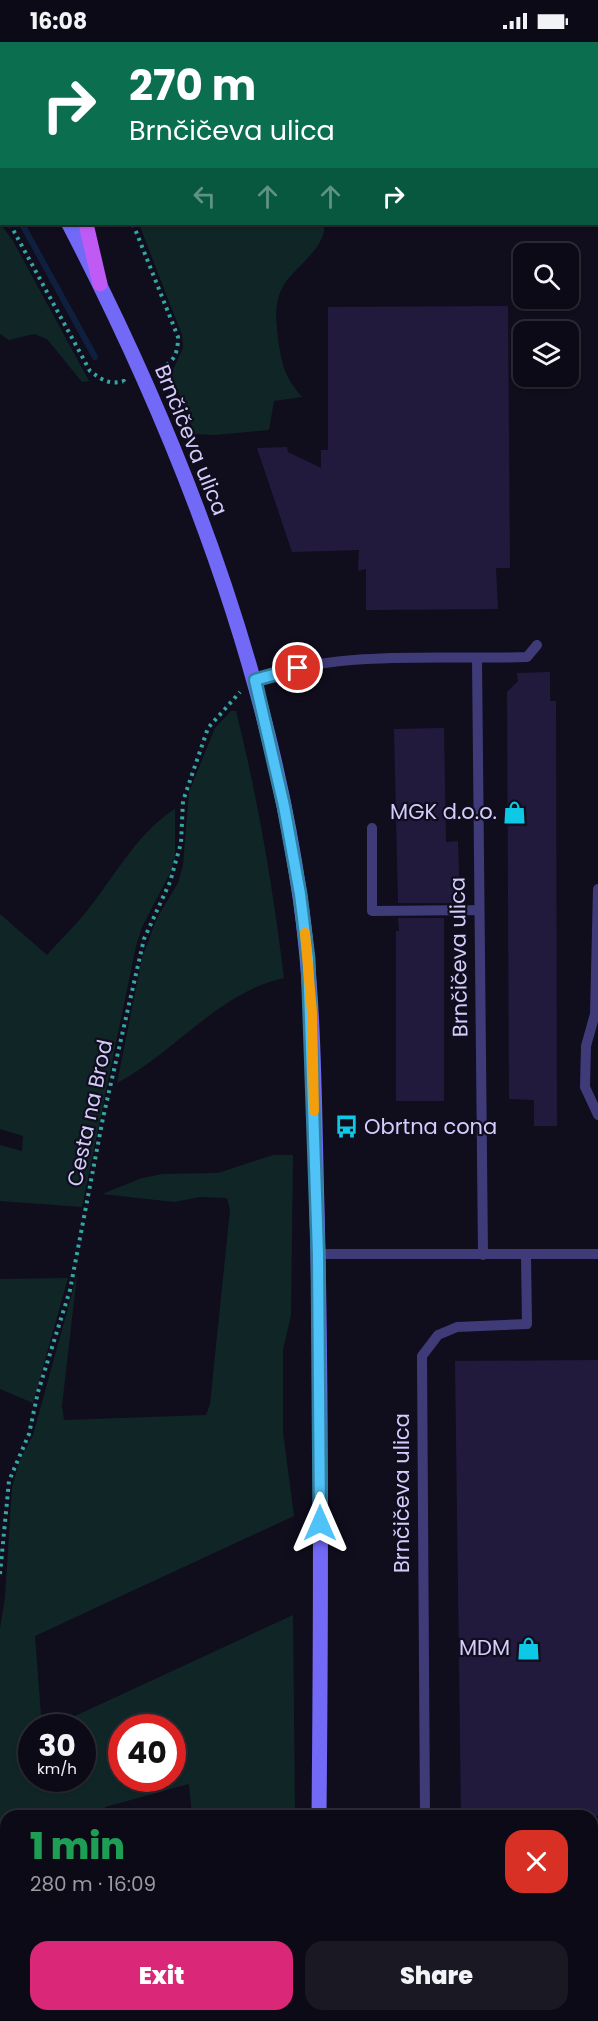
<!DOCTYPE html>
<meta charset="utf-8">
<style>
:root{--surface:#0c0a16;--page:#1a1823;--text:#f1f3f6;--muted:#9a9aa1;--line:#2c2b35;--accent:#db2777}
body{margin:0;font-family:Poppins,sans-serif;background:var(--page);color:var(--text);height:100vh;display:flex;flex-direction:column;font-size:22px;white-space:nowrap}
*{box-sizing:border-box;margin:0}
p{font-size:20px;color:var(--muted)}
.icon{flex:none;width:33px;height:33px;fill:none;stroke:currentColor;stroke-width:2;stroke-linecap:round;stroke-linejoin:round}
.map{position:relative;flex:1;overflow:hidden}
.panel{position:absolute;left:0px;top:1768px;width:598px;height:212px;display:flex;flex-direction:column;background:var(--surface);border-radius:18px 18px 0 0;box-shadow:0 2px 4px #0004,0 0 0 2px var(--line)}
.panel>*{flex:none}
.hud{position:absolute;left:0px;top:0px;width:598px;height:183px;box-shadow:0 2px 4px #0004,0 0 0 2px var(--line);background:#0b6e4f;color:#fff;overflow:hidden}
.tools{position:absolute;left:513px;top:201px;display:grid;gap:12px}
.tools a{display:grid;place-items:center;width:66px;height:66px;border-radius:12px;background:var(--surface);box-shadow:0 2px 4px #0004,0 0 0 2px var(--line);font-size:30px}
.speed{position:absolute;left:18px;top:1672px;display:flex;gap:12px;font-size:30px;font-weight:700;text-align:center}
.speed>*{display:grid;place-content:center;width:78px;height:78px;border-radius:50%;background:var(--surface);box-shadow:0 2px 4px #0004,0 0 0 2px var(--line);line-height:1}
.speed small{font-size:15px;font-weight:400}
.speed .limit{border:9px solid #d22;background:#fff;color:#111}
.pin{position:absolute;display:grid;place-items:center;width:51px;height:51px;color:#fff;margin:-26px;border:3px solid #fff;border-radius:50%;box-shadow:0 2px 6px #0007}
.me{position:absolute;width:66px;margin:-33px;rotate:0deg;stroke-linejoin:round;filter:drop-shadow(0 0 4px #0008)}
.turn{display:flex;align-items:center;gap:21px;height:126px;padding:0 30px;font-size:27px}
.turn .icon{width:78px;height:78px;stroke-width:2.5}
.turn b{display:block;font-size:42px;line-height:51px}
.lanes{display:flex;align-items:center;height:57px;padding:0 30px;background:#0003;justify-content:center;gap:30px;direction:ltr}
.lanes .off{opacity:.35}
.round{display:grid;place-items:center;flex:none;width:63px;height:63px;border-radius:18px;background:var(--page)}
.head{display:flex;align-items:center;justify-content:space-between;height:102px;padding:0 30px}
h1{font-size:36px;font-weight:800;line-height:45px;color:#1e9e55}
.action{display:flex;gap:12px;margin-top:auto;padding:12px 30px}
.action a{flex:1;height:69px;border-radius:18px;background:var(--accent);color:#fff;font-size:24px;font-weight:800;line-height:69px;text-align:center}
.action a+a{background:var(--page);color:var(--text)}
.status{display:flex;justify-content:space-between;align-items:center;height:42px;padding:0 30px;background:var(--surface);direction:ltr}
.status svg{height:16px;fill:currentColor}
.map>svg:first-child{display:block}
</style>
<div class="status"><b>16:08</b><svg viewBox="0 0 49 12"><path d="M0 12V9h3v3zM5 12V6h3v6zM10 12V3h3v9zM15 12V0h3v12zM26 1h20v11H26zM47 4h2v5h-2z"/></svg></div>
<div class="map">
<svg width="598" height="1979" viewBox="0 0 598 1979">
<rect width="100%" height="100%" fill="#100d1d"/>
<path fill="#102626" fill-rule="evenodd" d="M 0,181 L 13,199 L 89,339 L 82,340 L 47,297 L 34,292 L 9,298 L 0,292 Z
M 139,182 L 324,182 C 327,207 292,226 282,246 C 274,262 276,279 278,296 C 282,323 284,334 302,355 L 274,359 L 269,388 L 214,393 L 195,392 L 171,332 L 183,306 L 182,293 Z
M 231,669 L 236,669 C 258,757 273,846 284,936 C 219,950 174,1011 117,1041 L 142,916 L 157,876 L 178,841 L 183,823 L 189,750 L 215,686 Z
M 175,767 L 175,816 L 170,831 L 142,885 L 136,904 L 82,1165 L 0,1159 L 0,1103 L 22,1109 L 23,1094 L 0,1087 L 0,872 L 47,913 C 61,897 77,882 90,865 C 116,832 139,789 175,767 Z
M 273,1113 L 293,1113 L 291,1273 L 283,1308 L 283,1390 L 294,1474 L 35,1594 L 42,1686 L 32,1686 L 32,1737 L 82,1737 L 82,1686 L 49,1686 L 293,1573 L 295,1774 L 192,1774 L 189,1742 L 105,1765 L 105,1774 L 6,1774 L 6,1974 L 109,1974 L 109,1979 L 0,1979 L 0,1587 L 5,1556 L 12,1445 L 20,1418 L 33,1393 L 77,1233 L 62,1364 L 64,1378 L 206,1373 L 210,1362 L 230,1168 L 227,1156 L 200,1155 L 174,1160 L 102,1152 L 142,1136 L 163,1132 L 218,1131 ZM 122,1686 L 172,1686 L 172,1737 L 122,1737 Z
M 68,1236 L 33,1361 L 0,1347 L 0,1237 Z
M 333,1974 L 452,1974 L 472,1979 L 333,1979 Z"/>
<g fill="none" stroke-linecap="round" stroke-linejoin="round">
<path stroke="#0f203f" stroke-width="6" d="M 0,149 L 2,151
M 22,182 L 95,315"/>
</g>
<path fill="#221a3d" d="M 508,264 L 510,526 L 496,526 L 498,567 L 366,568 L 366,527 L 358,529 L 359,508 L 292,510 L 257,406 L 287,405 L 288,410 L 321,426 L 321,408 L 328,408 L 328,265 Z
M 550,630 L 550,659 L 556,659 L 557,1084 L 534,1084 L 534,1058 L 509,1057 L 507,650 L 518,639 L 517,631 Z
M 444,686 L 446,800 L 458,799 L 460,861 L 398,861 L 394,687 Z
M 398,876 L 444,876 L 444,1059 L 396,1059 L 396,889 L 399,889 Z
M 598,1318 L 598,1774 L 461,1774 L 455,1319 Z"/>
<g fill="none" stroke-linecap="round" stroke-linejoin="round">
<path stroke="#34a7a4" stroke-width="4" stroke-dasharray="3 4.5" stroke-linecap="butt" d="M 49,0 L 52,2
M 597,92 L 598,92
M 0,168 L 2,170
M 10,182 L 90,329 C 102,338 109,343 124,339 L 126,342
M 133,182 L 178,295 C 178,313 173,322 156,328
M 0,1532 L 9,1439 L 29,1392 L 38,1350 L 70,1248 L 103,1076 L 144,897 L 170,840 L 181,801 L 183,759 L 208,686 L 240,650"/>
<path stroke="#3f3b79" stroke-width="10" d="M 477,617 L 483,1213
M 255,638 C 338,607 439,618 527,615 L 537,603
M 372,786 L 372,869 L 479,868
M 598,847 L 595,972 L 586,1004 L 585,1045 L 598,1073
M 318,1212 L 598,1212
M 425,1774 L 422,1314 L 438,1293 L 457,1285 L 527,1282 L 526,1213
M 592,1902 L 598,1902
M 592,1939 L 598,1940"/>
<path stroke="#7269f6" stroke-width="15" d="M 0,50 L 2,53
M 69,182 C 178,392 266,619 300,855 C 315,958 314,1062 317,1166 C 322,1369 321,1572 319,1774
M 310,1979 L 311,1974"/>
<path stroke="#c05af5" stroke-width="15" d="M 597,5 L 598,5
M 597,34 L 598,34
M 0,41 L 2,40
M 0,76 L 2,76
M 86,182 L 100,242"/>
</g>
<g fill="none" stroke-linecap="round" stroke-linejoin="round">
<defs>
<path id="route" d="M 298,626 L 255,638 L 284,764 L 300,852 L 308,917 L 318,1212 L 320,1481"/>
</defs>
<use href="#route" stroke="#337fa1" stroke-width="15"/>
<use href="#route" stroke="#4fc3f7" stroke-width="10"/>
<path stroke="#f59e0b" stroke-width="10" d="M 305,891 L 312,970 L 314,1069"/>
</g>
<defs>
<symbol id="shop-bare" viewBox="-9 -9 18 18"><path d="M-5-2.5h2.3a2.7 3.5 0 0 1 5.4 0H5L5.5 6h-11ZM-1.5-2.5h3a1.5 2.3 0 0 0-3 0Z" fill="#0ec9e6" stroke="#100d1d" stroke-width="2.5" paint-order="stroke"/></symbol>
<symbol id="bus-bare" viewBox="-9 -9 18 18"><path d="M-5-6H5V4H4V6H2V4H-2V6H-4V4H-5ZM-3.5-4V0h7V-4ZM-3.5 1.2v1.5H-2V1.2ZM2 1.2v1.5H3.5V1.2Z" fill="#0ec9e6" stroke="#100d1d" stroke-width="2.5" paint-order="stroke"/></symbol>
</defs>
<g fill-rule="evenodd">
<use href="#shop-bare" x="498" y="754" width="33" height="33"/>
<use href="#bus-bare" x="330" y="1068" width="33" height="33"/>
<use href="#shop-bare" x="512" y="1590" width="33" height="33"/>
</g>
<g text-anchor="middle" stroke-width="4.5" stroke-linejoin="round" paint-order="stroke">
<g font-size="21" fill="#d3ccfc" stroke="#100d1d">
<text transform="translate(191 398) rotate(68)" y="7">Brnčičeva ulica</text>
<text transform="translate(459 915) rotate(-91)" y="7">Brnčičeva ulica</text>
<text transform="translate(90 1071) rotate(-78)" y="7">Cesta na Brod</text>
<text transform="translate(402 1451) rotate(-90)" y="7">Brnčičeva ulica</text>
</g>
<g font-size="21" fill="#d3ccfc" stroke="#100d1d" text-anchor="end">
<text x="497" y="777">MGK d.o.o.</text>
<text x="364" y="1092" text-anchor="start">Obrtna cona</text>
<text x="510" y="1613">MDM</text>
</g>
</g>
</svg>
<div class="tools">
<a><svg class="icon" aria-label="search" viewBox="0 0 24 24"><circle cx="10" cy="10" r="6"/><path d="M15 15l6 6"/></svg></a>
<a><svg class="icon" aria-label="layers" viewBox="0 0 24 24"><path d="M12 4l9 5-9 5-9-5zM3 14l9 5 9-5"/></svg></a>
</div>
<div class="speed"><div>30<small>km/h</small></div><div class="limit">40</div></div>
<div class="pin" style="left:298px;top:626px;background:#d93025"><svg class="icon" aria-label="arrive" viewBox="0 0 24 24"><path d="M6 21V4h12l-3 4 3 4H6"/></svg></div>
<svg class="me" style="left:320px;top:1481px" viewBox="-20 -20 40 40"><path d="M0-17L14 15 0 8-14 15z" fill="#4fc3f7" stroke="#fff" stroke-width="4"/></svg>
<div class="hud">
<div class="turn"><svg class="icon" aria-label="right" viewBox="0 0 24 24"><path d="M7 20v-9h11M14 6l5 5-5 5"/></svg><div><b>270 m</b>Brnčičeva ulica</div></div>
<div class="lanes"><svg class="icon off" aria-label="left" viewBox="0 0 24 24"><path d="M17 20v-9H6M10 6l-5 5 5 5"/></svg><svg class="icon off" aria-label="ahead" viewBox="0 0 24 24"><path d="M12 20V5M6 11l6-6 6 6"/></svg><svg class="icon off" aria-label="ahead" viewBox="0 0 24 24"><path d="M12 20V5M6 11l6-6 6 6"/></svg><svg class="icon" aria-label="right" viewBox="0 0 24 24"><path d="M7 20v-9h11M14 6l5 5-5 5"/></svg></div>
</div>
<section class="panel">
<div class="head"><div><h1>1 min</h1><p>280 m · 16:09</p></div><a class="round" style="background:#d93025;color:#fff"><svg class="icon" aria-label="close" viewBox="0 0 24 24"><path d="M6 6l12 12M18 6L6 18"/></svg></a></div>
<div class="action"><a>Exit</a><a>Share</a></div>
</section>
</div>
